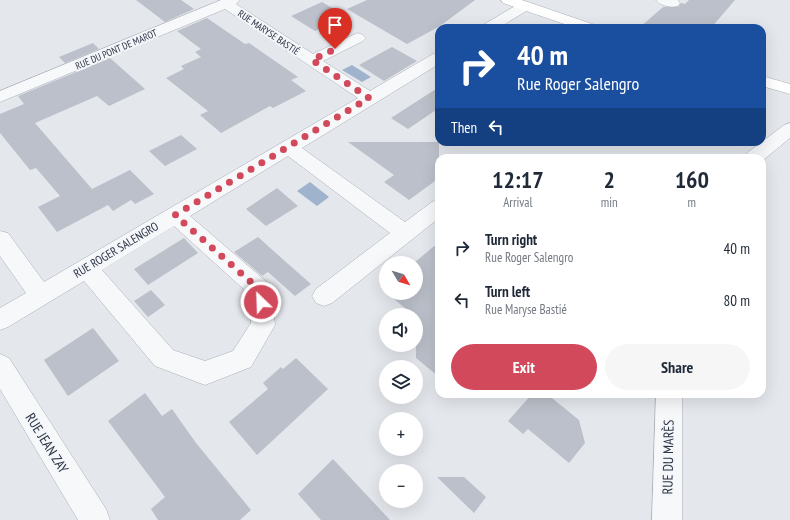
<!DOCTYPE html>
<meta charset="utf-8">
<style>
:root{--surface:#fff;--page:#f6f6f7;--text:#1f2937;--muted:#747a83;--accent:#d1495b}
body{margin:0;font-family:"PT Sans Narrow",sans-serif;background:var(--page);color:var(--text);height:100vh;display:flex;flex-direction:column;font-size:15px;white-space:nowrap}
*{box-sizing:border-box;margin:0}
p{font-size:13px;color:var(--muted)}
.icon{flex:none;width:22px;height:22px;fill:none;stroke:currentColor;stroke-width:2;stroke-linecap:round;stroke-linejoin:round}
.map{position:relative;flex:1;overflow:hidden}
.details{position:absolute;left:435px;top:154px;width:331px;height:244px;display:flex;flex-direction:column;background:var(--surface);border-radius:12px;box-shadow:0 4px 16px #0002}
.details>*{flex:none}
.guide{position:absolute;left:435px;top:24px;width:331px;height:122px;border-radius:12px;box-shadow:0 4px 16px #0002;background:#1a4fa0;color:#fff;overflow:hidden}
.needle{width:26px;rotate:128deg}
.controls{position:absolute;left:379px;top:256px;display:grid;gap:8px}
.controls a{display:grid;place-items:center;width:44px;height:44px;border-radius:50%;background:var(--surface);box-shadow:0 4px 16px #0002;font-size:20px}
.pin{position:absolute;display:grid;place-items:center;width:34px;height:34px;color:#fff;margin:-41px -17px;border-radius:50% 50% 50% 0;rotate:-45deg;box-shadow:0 0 4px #0007}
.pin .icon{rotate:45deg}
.me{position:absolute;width:44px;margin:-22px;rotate:336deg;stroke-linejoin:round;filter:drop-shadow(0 0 3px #0008)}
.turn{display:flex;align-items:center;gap:14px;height:84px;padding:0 16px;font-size:18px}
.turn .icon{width:52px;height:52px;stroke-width:2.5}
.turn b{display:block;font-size:28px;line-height:34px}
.then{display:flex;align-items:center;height:38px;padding:0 16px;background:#0003;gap:8px;font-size:15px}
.eta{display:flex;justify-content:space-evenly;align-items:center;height:68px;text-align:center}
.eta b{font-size:24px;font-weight:600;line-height:28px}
.action{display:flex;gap:8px;margin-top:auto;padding:8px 16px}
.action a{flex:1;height:46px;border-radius:24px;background:var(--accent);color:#fff;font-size:16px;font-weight:600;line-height:46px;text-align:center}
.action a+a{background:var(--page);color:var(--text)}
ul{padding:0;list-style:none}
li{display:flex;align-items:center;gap:12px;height:52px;padding:0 16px}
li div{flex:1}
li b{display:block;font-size:15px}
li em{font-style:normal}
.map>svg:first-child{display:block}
</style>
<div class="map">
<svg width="790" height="520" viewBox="0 0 790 520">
<rect width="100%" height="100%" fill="#e4e7ec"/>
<path fill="#9fb4cc" d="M 352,65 L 371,77 L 362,82 L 342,70 Z
M 310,182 L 329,197 L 317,206 L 297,191 Z"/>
<path fill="#bbc0ca" d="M 136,0 L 181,0 L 194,9 L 165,22 Z
M 367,0 L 475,0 L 440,26 L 407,44 L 347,9 Z
M 689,0 L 735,0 L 711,28 L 639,28 L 663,7 L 678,7 L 681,3 L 685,4 Z
M 322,2 L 346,16 L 315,31 L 291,16 Z
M 207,18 L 245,44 L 249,43 L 298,77 L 291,80 L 306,91 L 273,108 L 270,106 L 221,133 L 200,115 L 208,111 L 166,78 L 184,69 L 181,66 L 201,57 L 195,52 L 201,49 L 177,31 Z
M 93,43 L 99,49 L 65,63 L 59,57 Z
M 392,47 L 417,61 L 384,81 L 359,65 Z
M 110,58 L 145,89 L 109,106 L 97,96 L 35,123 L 92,189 L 130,170 L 154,194 L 135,204 L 131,200 L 113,211 L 108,205 L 57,232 L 38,207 L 60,196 L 36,168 L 30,170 L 0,133 L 0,114 L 24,104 L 18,96 Z
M 439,87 L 439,108 L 408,129 L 391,118 Z
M 181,135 L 197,149 L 165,166 L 149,151 Z
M 348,142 L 439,142 L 439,178 L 409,200 L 384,182 L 394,175 Z
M 277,188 L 298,206 L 266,226 L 246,209 Z
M 258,237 L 287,263 L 311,284 L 295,296 L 268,272 L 262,276 L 234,252 Z
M 184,238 L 198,253 L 148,285 L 134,269 Z
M 439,242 L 439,377 L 416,358 L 416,315 L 413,315 L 387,293 L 416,293 L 416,263 L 414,263 Z
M 151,290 L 165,305 L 148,317 L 134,301 Z
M 93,328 L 119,361 L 68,396 L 44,360 Z
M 296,358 L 328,389 L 257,455 L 229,422 L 268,389 L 263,383 L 281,367 L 283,369 Z
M 145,393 L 162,416 L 172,409 L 196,443 L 251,510 L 240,520 L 158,520 L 151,509 L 165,497 L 108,421 Z
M 532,394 L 547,394 L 579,420 L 585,443 L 569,463 L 528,429 L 523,434 L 508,421 Z
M 333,459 L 390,520 L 321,520 L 298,494 Z
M 437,477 L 464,477 L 486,497 L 474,513 Z"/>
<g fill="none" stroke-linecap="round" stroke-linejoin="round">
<defs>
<path id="minor" d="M 221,0 L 240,0 L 236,4 L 313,54 L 353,35 L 358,33 L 363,35 L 366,38 L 363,41 L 323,61 L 370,91 L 433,54 L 439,52 L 439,64 L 302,148 L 405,222 L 432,202 L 439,199 L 439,218 L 332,303 L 324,306 L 316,303 L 312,296 L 316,289 L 390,233 L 288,156 L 190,216 L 268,283 L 271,290 L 275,325 L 251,367 L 205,385 L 155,366 L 84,281 L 8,327 L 0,330 L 0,308 L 26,293 L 0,256 L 0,231 L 8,233 L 44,282 L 358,98 L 225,9 L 0,102 L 0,91 ZM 174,226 L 249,294 L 251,323 L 233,351 L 205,361 L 173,350 L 102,270 Z
M 656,0 L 678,0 L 680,3 L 678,6 C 671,8 660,6 656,0 Z
M 525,2 L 530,3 L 532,6 L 530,9 L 498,28 L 481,28 L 483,25 L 520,3 Z
M 790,123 L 790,138 L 762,161 L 762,158 L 745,158 L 747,153 L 784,125 Z
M 0,354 L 9,358 L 106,509 L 110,520 L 78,520 L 0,389 Z
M 656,394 L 682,394 L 682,520 L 652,520 Z"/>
<path id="secondary" d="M 501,0 L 522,0 L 595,25 L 597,28 L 576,28 L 503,3 Z
M 762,76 L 790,84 L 790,94 L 762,86 Z"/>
</defs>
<use href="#minor" stroke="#a9aeb7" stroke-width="1"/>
<use href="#secondary" stroke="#a9aeb7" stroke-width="1"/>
<use href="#minor" fill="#f7f8fa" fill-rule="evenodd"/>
<use href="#secondary" fill="#fff" fill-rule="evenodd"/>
</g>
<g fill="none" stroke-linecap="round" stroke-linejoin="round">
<path stroke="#d1495b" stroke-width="7" stroke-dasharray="0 12.6" d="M 261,302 L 260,290 L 175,215 L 369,98 L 312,60 L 335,49"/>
</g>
<g text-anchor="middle" stroke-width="4" stroke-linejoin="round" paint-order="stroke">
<g font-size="10" fill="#2b3445" stroke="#f4f6f9">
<text transform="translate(269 32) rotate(34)" y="4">RUE MARYSE BASTIÉ</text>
<text transform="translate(116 49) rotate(-23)" y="4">RUE DU PONT DE MAROT</text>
</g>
<g font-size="12" fill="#2b3445" stroke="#f4f6f9">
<text transform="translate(116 250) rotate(-31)" y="4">RUE ROGER SALENGRO</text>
</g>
<g font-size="14" fill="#2b3445" stroke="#f4f6f9">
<text transform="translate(47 443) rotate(58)" y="5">RUE JEAN ZAY</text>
<text transform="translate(668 457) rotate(-89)" y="5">RUE DU MARÈS</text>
</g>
</g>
</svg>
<div class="controls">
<a><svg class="needle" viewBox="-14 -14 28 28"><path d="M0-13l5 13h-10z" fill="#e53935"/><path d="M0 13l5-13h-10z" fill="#747a83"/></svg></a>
<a><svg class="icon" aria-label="sound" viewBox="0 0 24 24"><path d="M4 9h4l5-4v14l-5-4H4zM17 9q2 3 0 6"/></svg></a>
<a><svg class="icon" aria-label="layers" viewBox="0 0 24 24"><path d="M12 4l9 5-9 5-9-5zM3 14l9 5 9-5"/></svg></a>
<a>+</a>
<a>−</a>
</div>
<div class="pin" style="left:335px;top:49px;background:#d93025"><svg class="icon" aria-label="arrive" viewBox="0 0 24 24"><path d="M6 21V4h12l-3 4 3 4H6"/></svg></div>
<svg class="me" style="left:261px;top:302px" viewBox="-20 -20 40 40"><circle r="17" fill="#d1495b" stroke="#fff" stroke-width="3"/><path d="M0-11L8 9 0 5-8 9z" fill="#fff"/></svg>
<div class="guide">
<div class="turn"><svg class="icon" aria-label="right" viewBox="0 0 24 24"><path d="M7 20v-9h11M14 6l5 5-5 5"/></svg><div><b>40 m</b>Rue Roger Salengro</div></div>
<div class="then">Then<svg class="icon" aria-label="left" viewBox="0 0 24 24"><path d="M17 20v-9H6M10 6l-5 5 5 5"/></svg></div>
</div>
<section class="details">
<div class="eta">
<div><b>12:17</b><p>Arrival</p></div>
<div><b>2</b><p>min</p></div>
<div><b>160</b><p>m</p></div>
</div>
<ul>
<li><svg class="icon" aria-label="right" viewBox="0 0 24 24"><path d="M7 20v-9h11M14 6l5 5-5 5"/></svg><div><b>Turn right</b><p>Rue Roger Salengro</p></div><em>40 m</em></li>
<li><svg class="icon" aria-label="left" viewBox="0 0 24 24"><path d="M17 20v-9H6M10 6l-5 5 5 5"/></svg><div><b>Turn left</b><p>Rue Maryse Bastié</p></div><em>80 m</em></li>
</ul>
<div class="action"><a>Exit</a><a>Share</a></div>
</section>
</div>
